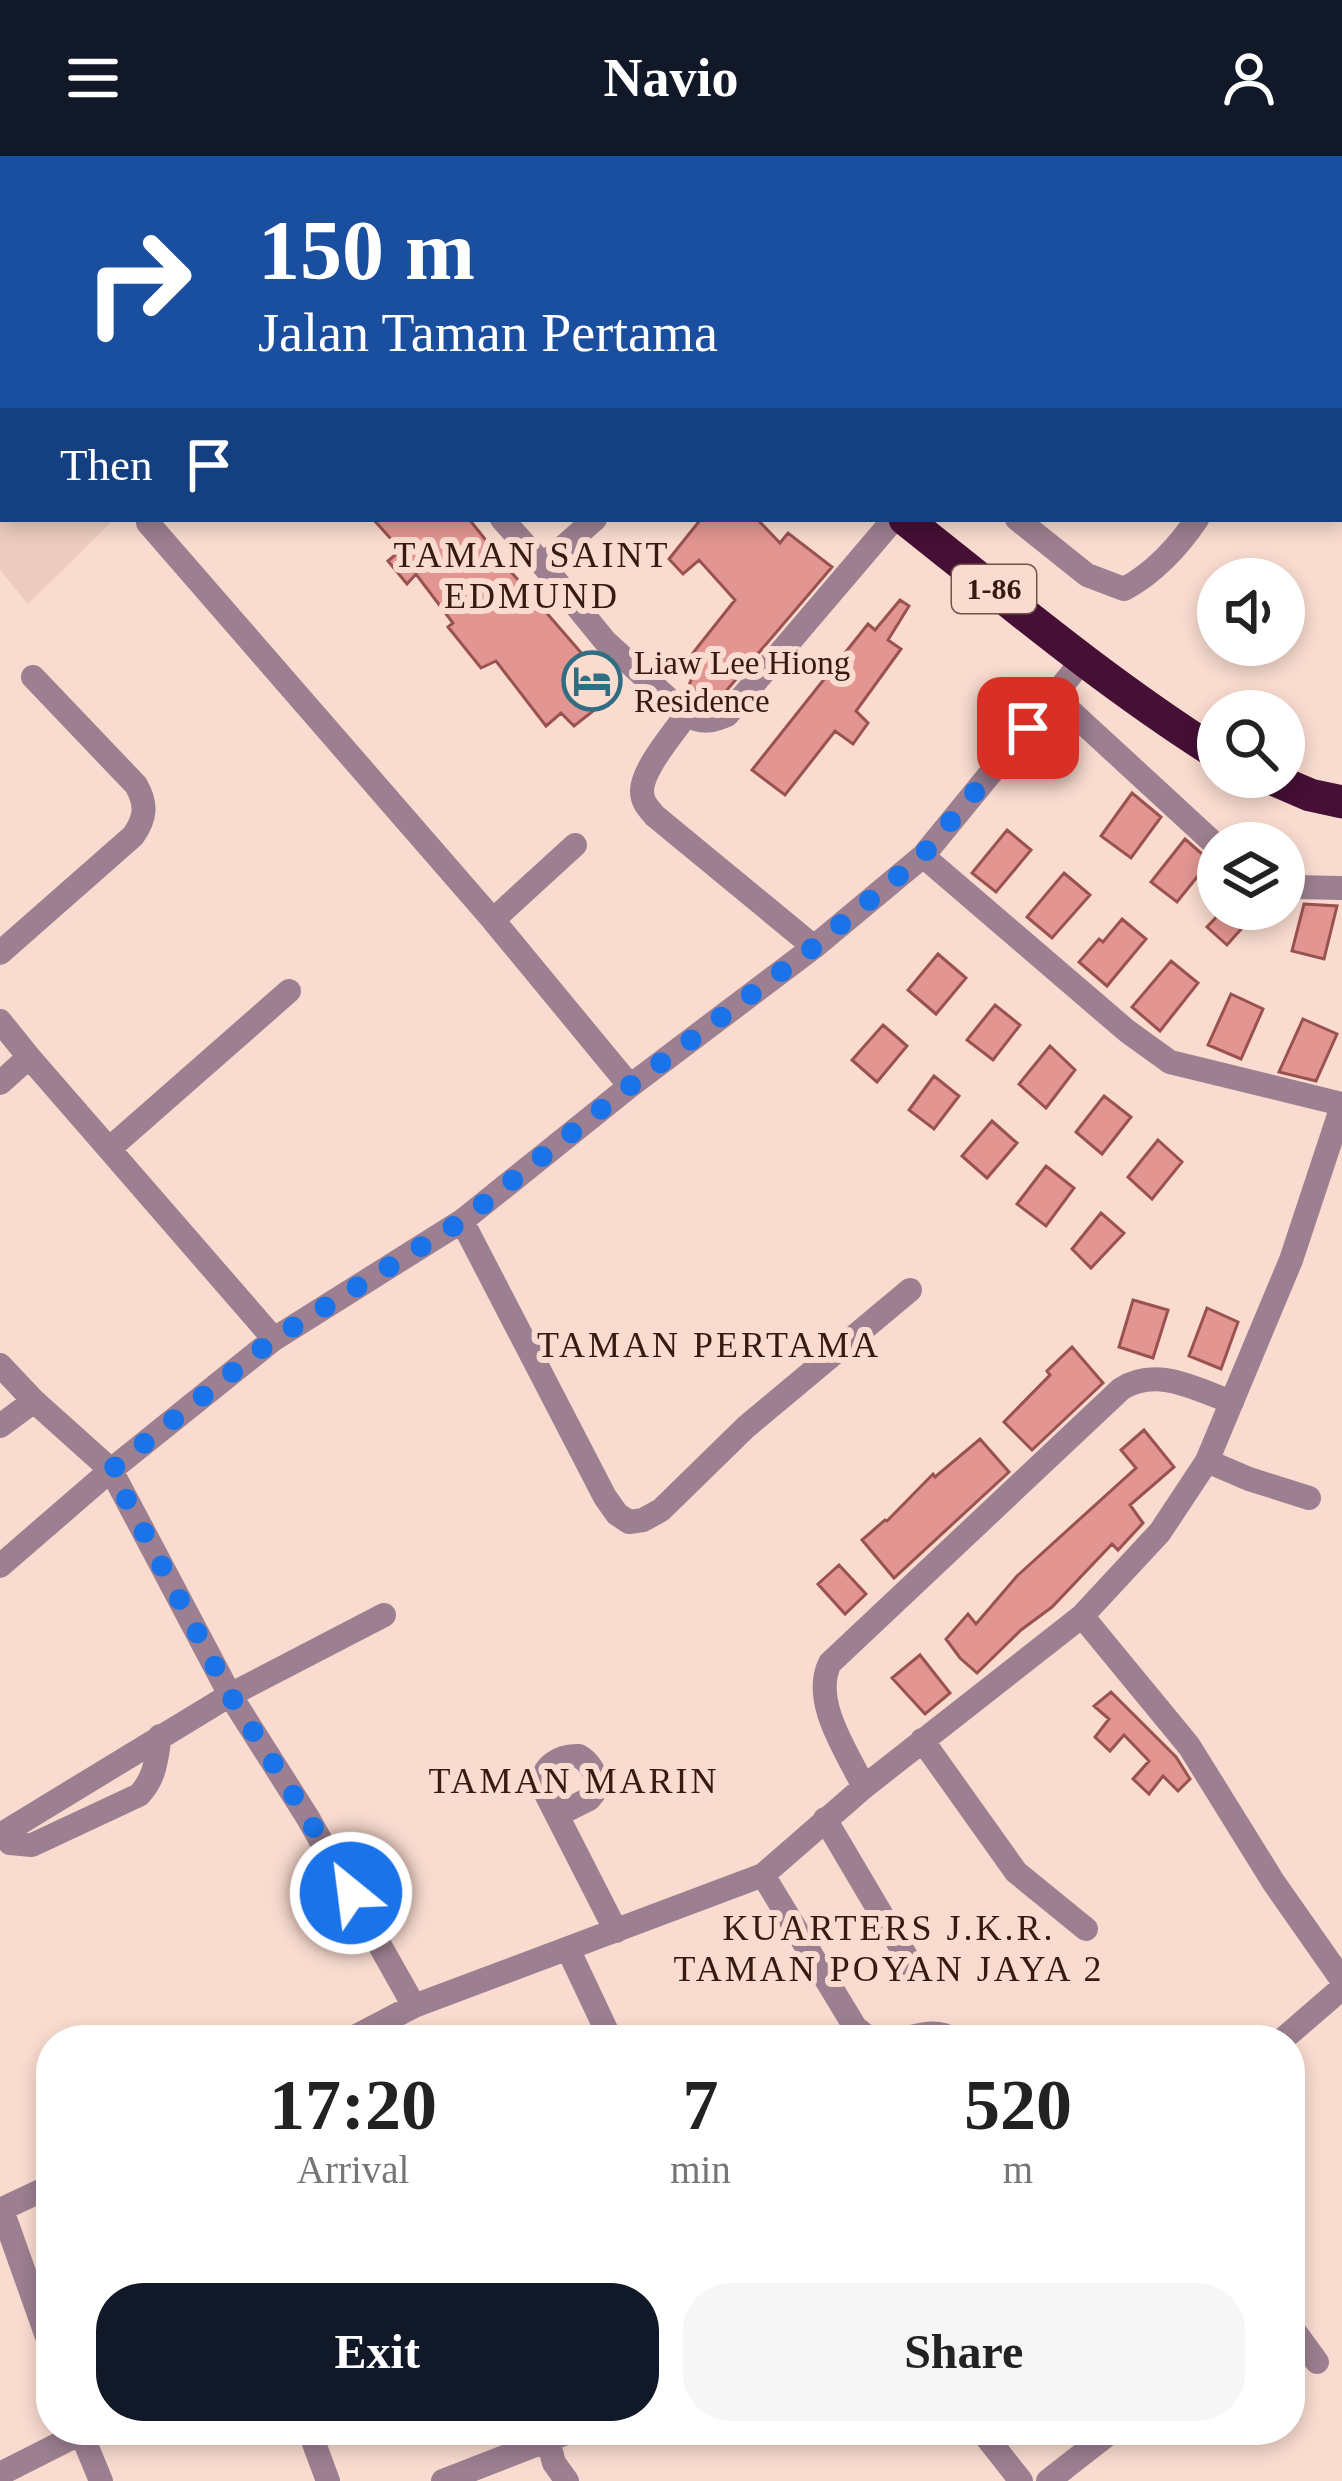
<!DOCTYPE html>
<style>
:root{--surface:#fff;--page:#f6f6f6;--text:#222;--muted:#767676;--accent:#111827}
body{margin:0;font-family:"Times New Roman",serif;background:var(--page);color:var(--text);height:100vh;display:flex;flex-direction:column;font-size:45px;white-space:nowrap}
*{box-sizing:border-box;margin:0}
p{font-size:39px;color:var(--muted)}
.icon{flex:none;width:66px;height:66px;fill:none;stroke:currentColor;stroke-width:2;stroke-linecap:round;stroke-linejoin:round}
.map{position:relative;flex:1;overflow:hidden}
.drawer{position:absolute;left:36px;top:1869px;width:1269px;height:420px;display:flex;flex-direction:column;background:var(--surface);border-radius:48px;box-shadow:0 6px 18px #0003}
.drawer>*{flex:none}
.top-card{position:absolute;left:0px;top:0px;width:1344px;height:366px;box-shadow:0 6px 18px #0003;background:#1a4fa0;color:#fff;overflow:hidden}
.fabs{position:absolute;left:1197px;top:402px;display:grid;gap:24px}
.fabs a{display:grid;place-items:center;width:108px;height:108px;border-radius:50%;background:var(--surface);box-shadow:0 6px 18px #0003;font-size:60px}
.pin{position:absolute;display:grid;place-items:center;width:102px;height:102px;color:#fff;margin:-51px;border-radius:24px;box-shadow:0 6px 18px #0006}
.me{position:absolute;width:132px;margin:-66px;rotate:331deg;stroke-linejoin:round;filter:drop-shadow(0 0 9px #0008)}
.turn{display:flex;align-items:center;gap:42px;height:252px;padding:0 60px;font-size:54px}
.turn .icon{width:156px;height:156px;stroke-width:2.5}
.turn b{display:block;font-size:84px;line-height:102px}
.then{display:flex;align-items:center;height:114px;padding:0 60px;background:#0003;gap:24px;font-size:45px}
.eta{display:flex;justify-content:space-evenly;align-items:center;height:204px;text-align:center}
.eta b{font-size:72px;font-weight:600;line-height:84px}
.cta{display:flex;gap:24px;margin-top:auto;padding:24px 60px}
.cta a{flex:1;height:138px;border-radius:48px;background:var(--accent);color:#fff;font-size:48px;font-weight:600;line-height:138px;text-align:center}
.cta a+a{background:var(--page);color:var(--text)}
header{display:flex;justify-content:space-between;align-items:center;height:156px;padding:0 60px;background:var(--accent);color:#fff;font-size:54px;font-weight:600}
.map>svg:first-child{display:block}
</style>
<header><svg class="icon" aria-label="menu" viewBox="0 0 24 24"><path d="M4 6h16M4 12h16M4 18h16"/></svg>Navio<svg class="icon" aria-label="person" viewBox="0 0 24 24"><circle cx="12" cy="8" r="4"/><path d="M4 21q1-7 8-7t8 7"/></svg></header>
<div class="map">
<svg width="1342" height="2325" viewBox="0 0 1342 2325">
<rect width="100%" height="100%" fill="#f9dbcf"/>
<path fill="#edccbf" d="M 3,109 L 3,363 L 114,363 L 28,448 L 0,414 L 0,112 Z"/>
<path fill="#e39591" stroke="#9a5250" stroke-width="3" d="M 373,363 L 469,363 L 512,417 L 616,537 L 574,570 L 561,557 L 546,570 L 496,505 L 481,512 L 448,471 L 453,467 L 416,418 L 407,428 L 388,405 L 401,394 Z
M 701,363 L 757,363 L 780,387 L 788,377 L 832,411 L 721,541 L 709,535 L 704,540 L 689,529 L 692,522 L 681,512 L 735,444 L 699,404 L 683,418 L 669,403 Z
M 900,444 L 909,450 L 888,484 L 901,493 L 856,555 L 868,567 L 853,588 L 835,575 L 785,639 L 752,614 L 868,468 L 875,474 Z
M 1132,637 L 1161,661 L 1131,702 L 1101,680 Z
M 1007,674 L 1031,694 L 996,736 L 972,717 Z
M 1185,683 L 1210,705 L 1177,746 L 1151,726 Z
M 1064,717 L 1090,739 L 1052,782 L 1027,761 Z
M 1304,748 L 1337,750 L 1324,803 L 1292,795 Z
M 1224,753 L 1259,753 L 1227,789 L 1207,771 Z
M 1122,763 L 1146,783 L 1107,830 L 1079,806 L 1099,783 L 1103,786 Z
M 938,798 L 966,822 L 936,858 L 908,834 Z
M 1171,805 L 1198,827 L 1160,875 L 1132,851 Z
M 1231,838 L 1263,853 L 1241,903 L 1208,889 Z
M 995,849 L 1020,869 L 993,904 L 967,884 Z
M 1303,863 L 1337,878 L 1316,925 L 1279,916 Z
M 883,869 L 907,890 L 877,926 L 852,904 Z
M 1050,890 L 1075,914 L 1046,952 L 1019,928 Z
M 934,920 L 959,940 L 934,973 L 909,954 Z
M 1104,940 L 1131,961 L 1102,998 L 1076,976 Z
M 992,965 L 1017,987 L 987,1022 L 962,1000 Z
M 1158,984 L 1182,1006 L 1152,1043 L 1128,1021 Z
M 1046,1010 L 1074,1032 L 1046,1070 L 1017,1048 Z
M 1101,1057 L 1124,1077 L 1091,1112 L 1072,1093 Z
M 1133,1144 L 1168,1154 L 1153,1202 L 1119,1191 Z
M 1207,1152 L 1238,1166 L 1221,1213 L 1189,1200 Z
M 1072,1191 L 1103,1227 L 1032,1294 L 1004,1266 L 1050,1219 L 1047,1215 Z
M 1144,1274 L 1174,1311 L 1130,1349 L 1143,1367 L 1118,1394 L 1112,1388 L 1052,1451 L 1021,1474 L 977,1517 L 960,1502 L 946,1483 L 968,1458 L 976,1468 L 1017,1420 L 1136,1312 L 1121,1294 Z
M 980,1283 L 1009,1316 L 894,1422 L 862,1384 L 885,1364 L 887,1365 L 933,1318 L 935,1321 Z
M 839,1409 L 866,1438 L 845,1458 L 818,1428 Z
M 920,1499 L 950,1537 L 925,1558 L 892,1522 Z
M 1111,1536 L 1176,1601 L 1190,1623 L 1178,1635 L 1163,1620 L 1149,1638 L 1133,1623 L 1149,1605 L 1124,1579 L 1110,1595 L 1095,1581 L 1109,1563 L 1094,1550 Z"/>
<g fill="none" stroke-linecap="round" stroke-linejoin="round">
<path stroke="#9c7f90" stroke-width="24" d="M 366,0 L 369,3
M 936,0 L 940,3
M 175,3 L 178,0
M 263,3 L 267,0
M 459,3 L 463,0
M 502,363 L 543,409 L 605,485 L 686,559 C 702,567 711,566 727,559 L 894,363
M 1017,363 L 1087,419 L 1124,433 C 1153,418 1179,390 1197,363
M 148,367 L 493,764 L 630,930
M 543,409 L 595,363
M 1054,540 L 1218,691
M 686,559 C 674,577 642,613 642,635 C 642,646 648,652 655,660 L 814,791
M 923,700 L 1127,875 L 1170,906 L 1342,948
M 1284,728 L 1294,731 L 1342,732
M 493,764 L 575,689
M 0,797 L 133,680 C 146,662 147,648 136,629 L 33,521
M 0,865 L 29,901
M 0,927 L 29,901 L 109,993
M 462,1065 L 605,1341 L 617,1358 L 629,1366 L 643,1364 L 661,1354 L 746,1271 L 910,1134
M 274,1183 L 109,993 L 289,835
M 0,1209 L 34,1245 L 111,1314 L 230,1539 L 308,1662 L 414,1850
M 0,1270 L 34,1245
M 1207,1305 L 1249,1323 L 1309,1342
M 0,1410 L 111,1314 L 274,1183 L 462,1065 L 630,930 L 814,791 L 923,700 L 1083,504
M 1082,1460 L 1189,1590 L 1274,1727 L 1342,1824
M 922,1584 L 1016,1716 L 1086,1773
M 864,1631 C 847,1596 811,1545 830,1507 L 1121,1233 C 1157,1210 1195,1233 1232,1246
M 557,1659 L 589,1643 L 597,1633 C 598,1620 590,1606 579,1600 C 560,1599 539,1611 543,1632 L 616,1775
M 825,1663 L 916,1817
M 3,1677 L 10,1687 L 32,1689 L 139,1639 C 156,1621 156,1603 160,1580
M 0,1679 L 230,1539 L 384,1459
M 763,1719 L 855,1871 L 871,1884
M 568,1793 L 611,1884
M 349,1884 L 414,1850 L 763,1719 L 864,1631 L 1082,1460 L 1160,1376 L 1207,1305 L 1291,1104 L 1342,950
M 899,1884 C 919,1879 936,1872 955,1884
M 1282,1884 L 1342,1832
M 0,2054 L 51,2030
M 2,2054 L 51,2192
M 1290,2169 L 1317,2206
M 80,2274 L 101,2325
M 309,2274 L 328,2325
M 981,2274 L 1021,2325
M 548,2284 L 554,2307 L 567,2325
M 0,2318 L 81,2277
M 443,2325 L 574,2274
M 1048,2325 L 1112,2275"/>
<path stroke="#460f35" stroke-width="33" d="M 497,0 L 499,3
M 905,363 C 1007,444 1107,528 1218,598
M 1268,621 L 1310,639 L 1342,646"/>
</g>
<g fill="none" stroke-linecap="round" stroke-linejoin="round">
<path stroke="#1a73e8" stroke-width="21" stroke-dasharray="0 37.8" d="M 351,1737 L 308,1662 L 230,1539 L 111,1314 L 274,1183 L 462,1065 L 630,930 L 814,791 L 922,700 L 1028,572"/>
</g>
<defs>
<symbol id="hotel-ring" viewBox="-11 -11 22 22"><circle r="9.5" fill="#f9dbcf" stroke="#2e6d82" stroke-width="1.5"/><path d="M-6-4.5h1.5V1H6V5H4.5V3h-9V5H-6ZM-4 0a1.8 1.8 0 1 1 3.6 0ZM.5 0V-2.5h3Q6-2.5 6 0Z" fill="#2e6d82"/></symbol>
</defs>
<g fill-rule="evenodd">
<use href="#hotel-ring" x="559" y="492" width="66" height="66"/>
</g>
<g text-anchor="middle" stroke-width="12" stroke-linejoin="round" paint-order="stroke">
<rect fill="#f9dbcf" stroke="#705549" stroke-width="3" x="952" y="409" width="84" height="48" rx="9"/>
<g font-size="30" font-weight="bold" fill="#361b10">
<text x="994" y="443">1-86</text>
</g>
<g font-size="33" fill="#361b10" stroke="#f9dbcf" text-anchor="start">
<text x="634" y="518">Liaw Lee Hiong<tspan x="634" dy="38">Residence</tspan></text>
</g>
<g font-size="36" letter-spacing="3" fill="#361b10" stroke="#f9dbcf">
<text x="532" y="411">TAMAN SAINT<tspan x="532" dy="41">EDMUND</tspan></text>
<text x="709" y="1201">TAMAN PERTAMA</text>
<text x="574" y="1637">TAMAN MARIN</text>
<text x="889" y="1784">KUARTERS J.K.R.<tspan x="889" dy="41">TAMAN POYAN JAYA 2</tspan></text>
</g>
</g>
</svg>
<div class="fabs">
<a><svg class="icon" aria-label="sound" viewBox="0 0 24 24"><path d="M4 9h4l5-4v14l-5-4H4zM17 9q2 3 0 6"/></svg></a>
<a><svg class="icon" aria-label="search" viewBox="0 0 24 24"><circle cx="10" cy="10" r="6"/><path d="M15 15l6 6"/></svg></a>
<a><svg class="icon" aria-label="layers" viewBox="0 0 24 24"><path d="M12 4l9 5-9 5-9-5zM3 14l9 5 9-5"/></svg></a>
</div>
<div class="pin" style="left:1028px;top:572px;background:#d93025"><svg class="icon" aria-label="arrive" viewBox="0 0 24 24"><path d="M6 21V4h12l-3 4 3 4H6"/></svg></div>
<svg class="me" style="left:351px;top:1737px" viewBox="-20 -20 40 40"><circle r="17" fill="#1a73e8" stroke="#fff" stroke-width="3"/><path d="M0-11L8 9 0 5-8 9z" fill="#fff"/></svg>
<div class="top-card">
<div class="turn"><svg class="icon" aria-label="right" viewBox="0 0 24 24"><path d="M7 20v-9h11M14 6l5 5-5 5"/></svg><div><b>150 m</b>Jalan Taman Pertama</div></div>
<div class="then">Then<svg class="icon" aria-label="arrive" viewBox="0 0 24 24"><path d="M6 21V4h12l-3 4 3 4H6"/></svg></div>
</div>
<section class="drawer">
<div class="eta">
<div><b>17:20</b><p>Arrival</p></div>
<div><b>7</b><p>min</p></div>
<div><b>520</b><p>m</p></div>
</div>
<div class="cta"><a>Exit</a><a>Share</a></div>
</section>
</div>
